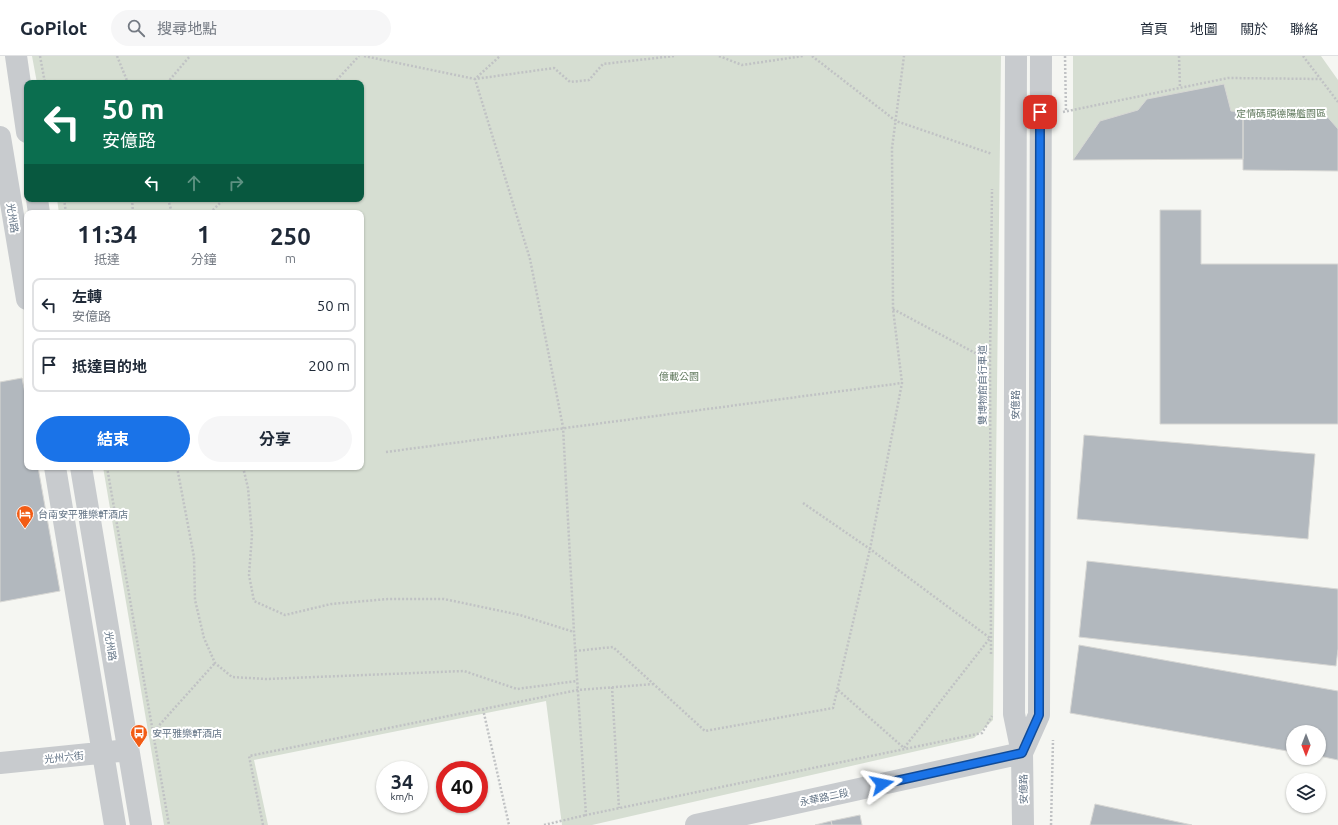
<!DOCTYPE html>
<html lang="zh-TW">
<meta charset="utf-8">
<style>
:root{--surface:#fff;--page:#f6f6f7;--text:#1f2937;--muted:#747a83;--line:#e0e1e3;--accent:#1a73e8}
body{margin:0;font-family:Ubuntu,"Noto Sans TC",sans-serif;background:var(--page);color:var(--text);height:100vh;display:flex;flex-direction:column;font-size:15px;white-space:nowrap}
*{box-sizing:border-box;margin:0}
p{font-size:13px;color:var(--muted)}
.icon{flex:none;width:22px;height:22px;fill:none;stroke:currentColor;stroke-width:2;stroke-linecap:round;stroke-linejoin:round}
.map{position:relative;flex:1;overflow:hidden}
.drawer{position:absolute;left:24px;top:154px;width:340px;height:260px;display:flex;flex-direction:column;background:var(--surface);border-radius:8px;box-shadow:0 1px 3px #0004}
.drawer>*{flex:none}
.top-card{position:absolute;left:24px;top:24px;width:340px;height:122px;border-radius:8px;box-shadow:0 1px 3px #0004;background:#0b6e4f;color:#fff;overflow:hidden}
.needle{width:26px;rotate:180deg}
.tools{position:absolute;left:1286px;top:669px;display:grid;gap:8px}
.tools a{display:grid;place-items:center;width:40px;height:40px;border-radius:50%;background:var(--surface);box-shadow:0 1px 3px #0004;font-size:20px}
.speed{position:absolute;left:376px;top:705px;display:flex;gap:8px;font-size:20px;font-weight:700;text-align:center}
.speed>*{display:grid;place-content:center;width:52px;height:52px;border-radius:50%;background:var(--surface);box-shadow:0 1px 3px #0004;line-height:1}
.speed small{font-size:10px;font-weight:400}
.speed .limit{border:6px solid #d22;background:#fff;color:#111}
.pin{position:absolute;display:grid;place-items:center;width:34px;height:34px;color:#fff;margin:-17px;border-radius:8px;box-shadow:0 2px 6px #0006}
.me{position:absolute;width:44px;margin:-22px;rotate:78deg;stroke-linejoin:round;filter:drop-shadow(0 0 3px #0008)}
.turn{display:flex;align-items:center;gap:14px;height:84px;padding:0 12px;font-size:18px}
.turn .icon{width:52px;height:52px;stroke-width:2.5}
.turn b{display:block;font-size:28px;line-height:34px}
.lanes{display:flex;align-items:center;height:38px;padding:0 12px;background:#0003;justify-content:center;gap:20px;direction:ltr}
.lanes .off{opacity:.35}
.eta{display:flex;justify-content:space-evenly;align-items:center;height:68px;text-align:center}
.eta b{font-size:24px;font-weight:700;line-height:28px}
.primary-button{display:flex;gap:8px;margin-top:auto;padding:8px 12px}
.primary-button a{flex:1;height:46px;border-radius:24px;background:var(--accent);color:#fff;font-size:16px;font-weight:700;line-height:46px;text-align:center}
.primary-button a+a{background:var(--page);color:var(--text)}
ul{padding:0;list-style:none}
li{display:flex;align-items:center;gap:12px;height:54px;margin:0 8px 6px;padding:0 4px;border:2px solid var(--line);border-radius:8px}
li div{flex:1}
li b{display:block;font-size:15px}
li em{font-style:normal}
header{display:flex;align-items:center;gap:24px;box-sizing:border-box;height:56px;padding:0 20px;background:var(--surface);border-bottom:1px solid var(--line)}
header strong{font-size:19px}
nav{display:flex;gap:22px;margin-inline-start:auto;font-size:14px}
.search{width:280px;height:36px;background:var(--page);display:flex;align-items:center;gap:10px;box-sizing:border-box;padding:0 14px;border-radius:22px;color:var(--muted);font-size:15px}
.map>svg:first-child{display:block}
</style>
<header>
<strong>GoPilot</strong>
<div class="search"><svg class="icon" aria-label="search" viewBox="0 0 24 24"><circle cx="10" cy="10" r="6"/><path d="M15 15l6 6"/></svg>搜尋地點</div>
<nav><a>首頁</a><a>地圖</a><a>關於</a><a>聯絡</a></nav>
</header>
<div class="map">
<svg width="1338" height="769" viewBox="0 0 1338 769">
<rect width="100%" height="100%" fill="#f5f6f2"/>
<path fill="#d6ded2" d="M 32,0 L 1001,0 L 993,664 L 974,682 L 592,769 L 562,769 L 546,645 L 254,704 L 268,769 L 164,769 L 103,411 L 361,411 L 361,157 L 59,157 L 57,143 L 361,143 L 361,27 L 37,27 Z
M 1073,0 L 1321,0 L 1338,24 L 1338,115 L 1243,114 L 1243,103 L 1073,104 Z"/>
<path fill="#b2b8be" stroke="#d7d7d4" d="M 1224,28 L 1231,55 L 1243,56 L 1243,103 L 1073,104 L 1100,65 L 1138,54 L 1147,43 Z
M 1243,56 L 1324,57 L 1338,73 L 1338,115 L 1243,114 Z
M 1160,154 L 1201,154 L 1201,208 L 1338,208 L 1338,368 L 1160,368 Z
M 22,322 L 27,348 L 27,411 L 38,411 L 60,535 L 0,546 L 0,326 Z
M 1084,379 L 1315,398 L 1308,483 L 1077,463 Z
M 1087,505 L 1338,533 L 1338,593 L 1336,610 L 1079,581 Z
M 1079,589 L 1338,635 L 1338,704 L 1319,700 L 1319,676 L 1293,676 L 1293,696 L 1070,657 Z
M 1095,748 L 1192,769 L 1090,769 Z
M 860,759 L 862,769 L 832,769 L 831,765 Z
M 831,765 L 832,769 L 815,769 Z"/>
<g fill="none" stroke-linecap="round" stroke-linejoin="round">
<path stroke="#c0c2c4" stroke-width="2.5" stroke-dasharray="2 2" stroke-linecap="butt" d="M 40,0 L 45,27
M 117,0 L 128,27
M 364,0 L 475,23 L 500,0
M 674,0 L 603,8 L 589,24 L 570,26 L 554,12 L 475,23 L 530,203 L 563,371 L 574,576 L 586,759 L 982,677 L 992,660
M 719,0 L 742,9 L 803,0
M 812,0 L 896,65 L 992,98
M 1065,0 L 1066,56
M 1179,0 L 1180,32
M 1303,0 L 1338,46
M 167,27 L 190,0
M 334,27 L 359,0
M 1063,56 L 1228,22 L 1321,23
M 64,143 L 66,157
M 132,143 L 133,157
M 168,143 L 172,157
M 210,157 L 224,143
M 893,253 L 990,305
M 386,396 L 902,327
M 107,411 L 169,769
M 177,411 L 194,501 L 195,544 L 204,582 L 215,607 L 232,621 L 266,623 L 464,615 L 517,633 L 577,625
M 243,411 L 248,432 L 252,479 L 249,519 L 254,545 L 285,559 L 331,548 L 388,543 L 444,543 L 520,559 L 574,576
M 803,447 L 870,493 L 990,582 L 904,692 L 837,633
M 575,595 L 613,591 L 705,675 L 833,652 L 870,493 L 902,327 L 893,253 L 892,92 L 904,0
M 991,598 L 990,305 L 992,133
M 612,631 L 619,752
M 483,653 L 509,769
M 154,675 L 215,607
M 263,769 L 249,700 L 578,634 L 654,628
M 544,769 L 586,759
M 1051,769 L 1053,684"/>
<path stroke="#c8cbce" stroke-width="22" d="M 16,0 L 27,76
M 1016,0 L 1014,658 L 1022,697 L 1023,769
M 0,81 L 27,243
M 37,143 L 39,157
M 55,411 L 115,769
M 81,411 L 141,769
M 1022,697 L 1039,659 L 1041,0
M 0,707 L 119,695
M 696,769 L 1022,697"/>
</g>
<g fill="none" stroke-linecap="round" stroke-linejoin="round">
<defs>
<path id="route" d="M 882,728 L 1022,697 L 1039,659 L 1040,56"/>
</defs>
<use href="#route" stroke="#114b97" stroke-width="10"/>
<use href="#route" stroke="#1a73e8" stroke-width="7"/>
</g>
<defs>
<symbol id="hotel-pin" viewBox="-11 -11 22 30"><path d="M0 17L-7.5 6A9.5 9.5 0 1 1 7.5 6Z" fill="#f25c15" stroke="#fff"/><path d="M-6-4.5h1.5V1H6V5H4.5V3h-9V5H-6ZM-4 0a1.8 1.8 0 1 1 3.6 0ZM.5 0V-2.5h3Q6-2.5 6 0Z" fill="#fff"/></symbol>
<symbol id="bus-pin" viewBox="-11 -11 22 30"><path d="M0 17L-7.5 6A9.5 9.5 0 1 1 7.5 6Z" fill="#f25c15" stroke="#fff"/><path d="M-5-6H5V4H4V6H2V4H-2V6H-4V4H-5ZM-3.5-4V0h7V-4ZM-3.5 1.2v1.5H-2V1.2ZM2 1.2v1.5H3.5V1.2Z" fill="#fff"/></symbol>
</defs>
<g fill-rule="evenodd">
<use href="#hotel-pin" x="15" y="448" width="20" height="27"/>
<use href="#bus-pin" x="129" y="667" width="20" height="27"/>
</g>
<g text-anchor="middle" stroke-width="4" stroke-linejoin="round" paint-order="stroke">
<g font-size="10" fill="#647c61" stroke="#fff">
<text x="1281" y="61">定情碼頭德陽艦園區</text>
<text x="679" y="324">億載公園</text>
</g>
<g font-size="10" fill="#627385" stroke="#fff">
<text transform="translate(13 162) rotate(81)" y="4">光州路</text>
<text transform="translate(982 329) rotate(-90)" y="4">雙博物館自行車道</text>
<text transform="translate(1015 349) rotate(-90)" y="4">安億路</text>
<text transform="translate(111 590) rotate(81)" y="4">光州路</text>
<text transform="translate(64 701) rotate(-6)" y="4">光州六街</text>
<text transform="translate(1023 733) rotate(-91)" y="4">安億路</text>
<text transform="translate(824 741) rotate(-12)" y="4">永華路二段</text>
</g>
<g font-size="10" fill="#627385" stroke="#fff" text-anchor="start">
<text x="38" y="462">台南安平雅樂軒酒店</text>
<text x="152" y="681">安平雅樂軒酒店</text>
</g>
</g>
</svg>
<div class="tools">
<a><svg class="needle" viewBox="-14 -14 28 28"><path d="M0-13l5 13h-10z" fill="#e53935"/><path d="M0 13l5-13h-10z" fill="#747a83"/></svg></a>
<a><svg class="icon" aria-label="layers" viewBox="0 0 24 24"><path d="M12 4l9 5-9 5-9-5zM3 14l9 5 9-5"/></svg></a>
</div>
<div class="speed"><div>34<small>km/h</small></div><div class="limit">40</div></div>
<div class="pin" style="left:1040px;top:56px;background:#d93025"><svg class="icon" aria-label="arrive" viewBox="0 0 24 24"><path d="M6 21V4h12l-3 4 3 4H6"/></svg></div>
<svg class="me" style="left:882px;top:728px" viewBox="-20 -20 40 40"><path d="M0-17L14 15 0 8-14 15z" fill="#1a73e8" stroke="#fff" stroke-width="4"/></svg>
<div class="top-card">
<div class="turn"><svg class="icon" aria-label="left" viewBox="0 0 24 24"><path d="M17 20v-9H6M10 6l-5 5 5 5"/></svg><div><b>50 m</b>安億路</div></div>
<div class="lanes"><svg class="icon" aria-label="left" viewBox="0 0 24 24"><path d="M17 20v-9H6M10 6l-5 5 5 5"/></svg><svg class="icon off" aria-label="ahead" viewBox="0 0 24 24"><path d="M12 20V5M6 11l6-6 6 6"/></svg><svg class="icon off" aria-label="right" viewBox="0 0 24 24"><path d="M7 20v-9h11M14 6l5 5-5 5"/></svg></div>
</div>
<section class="drawer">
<div class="eta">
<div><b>11:34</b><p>抵達</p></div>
<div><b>1</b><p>分鐘</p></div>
<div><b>250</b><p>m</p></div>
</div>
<ul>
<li><svg class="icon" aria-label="left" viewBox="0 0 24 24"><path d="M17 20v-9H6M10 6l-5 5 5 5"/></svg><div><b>左轉</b><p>安億路</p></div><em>50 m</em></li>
<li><svg class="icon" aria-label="arrive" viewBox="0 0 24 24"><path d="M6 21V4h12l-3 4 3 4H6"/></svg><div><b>抵達目的地</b></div><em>200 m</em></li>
</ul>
<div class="primary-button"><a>結束</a><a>分享</a></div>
</section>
</div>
